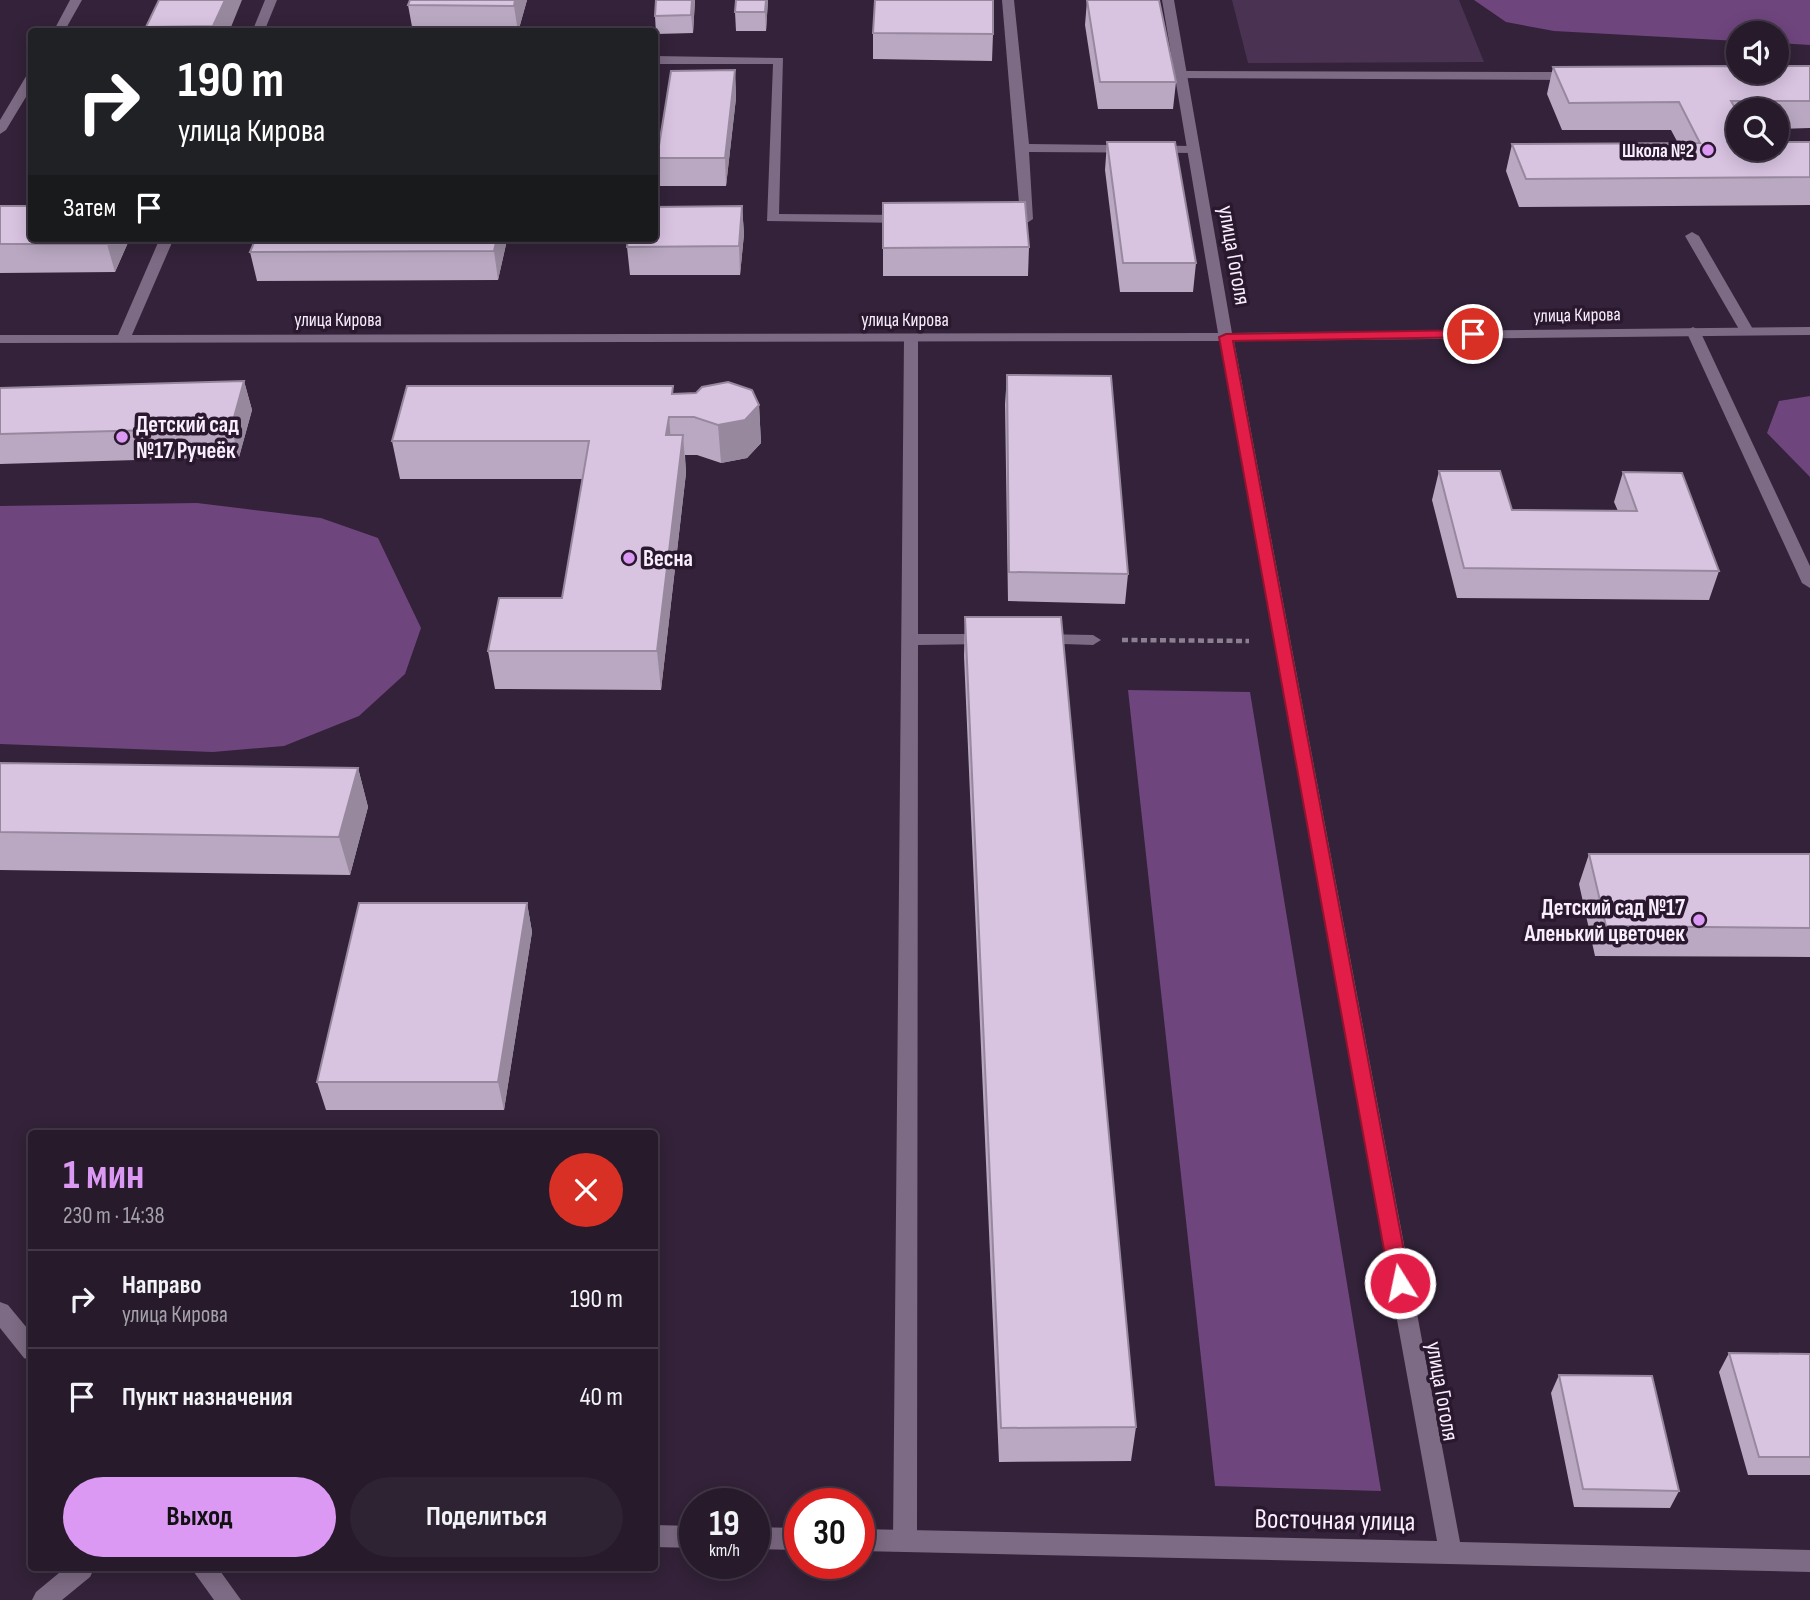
<!DOCTYPE html>
<html lang="ru">
<meta charset="utf-8">
<style>
:root{--surface:#261a2b;--page:#2e2333;--text:#f1f3f6;--muted:#a4a1a9;--line:#423847;--accent:#dc99f4}
body{margin:0;font-family:"Sofia Sans Condensed",sans-serif;background:var(--page);color:var(--text);height:100vh;display:flex;flex-direction:column;font-size:26px;white-space:nowrap}
*{box-sizing:border-box;margin:0}
p{font-size:23px;color:var(--muted)}
.icon{flex:none;width:38px;height:38px;fill:none;stroke:currentColor;stroke-width:2;stroke-linecap:round;stroke-linejoin:round}
.map{position:relative;flex:1;overflow:hidden}
.sheet{position:absolute;left:28px;top:1130px;width:630px;height:441px;display:flex;flex-direction:column;background:var(--surface);border-radius:7px;box-shadow:0 4px 18px #0003,0 0 0 2px var(--line)}
.sheet>*{flex:none}
.hud{position:absolute;left:28px;top:28px;width:630px;height:214px;border-radius:7px;box-shadow:0 4px 18px #0003,0 0 0 2px var(--line);background:#202124;color:#fff;overflow:hidden}
.fabs{position:absolute;left:1726px;top:21px;display:grid;gap:14px}
.fabs a{display:grid;place-items:center;width:63px;height:63px;border-radius:50%;background:var(--surface);box-shadow:0 4px 18px #0003,0 0 0 2px var(--line);font-size:35px}
.speed{position:absolute;left:679px;top:1488px;display:flex;gap:14px;font-size:35px;font-weight:700;text-align:center}
.speed>*{display:grid;place-content:center;width:91px;height:91px;border-radius:50%;background:var(--surface);box-shadow:0 4px 18px #0003,0 0 0 2px var(--line);line-height:1}
.speed small{font-size:18px;font-weight:400}
.speed .limit{border:10px solid #d22;background:#fff;color:#111}
.pin{position:absolute;display:grid;place-items:center;width:60px;height:60px;color:#fff;margin:-30px;border:4px solid #fff;border-radius:50%;box-shadow:0 2px 7px #0007}
.me{position:absolute;width:77px;margin:-38px;rotate:350deg;stroke-linejoin:round;filter:drop-shadow(0 0 5px #0008)}
.turn{display:flex;align-items:center;gap:24px;height:147px;padding:0 35px;font-size:32px}
.turn .icon{width:91px;height:91px;stroke-width:2.5}
.turn b{display:block;font-size:49px;line-height:60px}
.then{display:flex;align-items:center;height:66px;padding:0 35px;background:#0003;gap:14px;font-size:26px}
.round{display:grid;place-items:center;flex:none;width:74px;height:74px;border-radius:37px;background:var(--page)}
.overview{display:flex;align-items:center;justify-content:space-between;height:119px;padding:0 35px}
h1{font-size:42px;font-weight:700;line-height:52px;color:var(--accent)}
.primary-button{display:flex;gap:14px;margin-top:auto;padding:14px 35px}
.primary-button a{flex:1;height:80px;border-radius:42px;background:var(--accent);color:#111;font-size:28px;font-weight:700;line-height:80px;text-align:center}
.primary-button a+a{background:var(--page);color:var(--text)}
ul{padding:0;list-style:none}
li{display:flex;align-items:center;gap:21px;height:98px;padding:0 35px;border-top:2px solid var(--line)}
li div{flex:1}
li b{display:block;font-size:26px}
li em{font-style:normal}
.map>svg:first-child{display:block}
</style>
<div class="map">
<svg width="1810" height="1600" viewBox="0 0 1810 1600">
<rect width="100%" height="100%" fill="#332239"/>
<path fill="#4a3253" d="M 1232,0 L 1459,0 L 1484,62 L 1248,63 Z"/>
<path fill="#6f457e" d="M 1474,0 L 1810,0 L 1810,45 L 1776,43 L 1776,33 L 1738,33 L 1738,41 L 1554,31 L 1506,22 Z
M 1810,396 L 1810,477 L 1767,433 L 1779,401 Z
M 197,503 L 321,518 L 378,538 L 421,628 L 405,674 L 359,716 L 284,746 L 213,752 L 0,744 L 0,506 Z
M 1128,690 L 1250,692 L 1381,1491 L 1215,1486 Z"/>
<g fill="none" stroke-linecap="round" stroke-linejoin="round">
<path stroke="#8d7f92" stroke-width="4.5" stroke-dasharray="6 3.5" stroke-linecap="butt" d="M 1122,640 L 1249,641"/>
<path fill="#7d6a84" fill-rule="evenodd" d="M 70,0 L 82,0 L 64,32 L 53,32 Z
M 1002,0 L 1014,0 L 1029,144 L 1194,146 L 1198,147 L 1198,153 L 1029,152 L 1033,219 L 1027,223 L 999,222 L 999,216 L 1020,215 Z
M 654,56 L 783,58 L 779,214 L 906,215 L 912,219 L 906,223 L 767,221 L 773,64 L 654,64 Z
M 1181,71 L 1573,72 L 1579,76 L 1573,80 L 1177,78 L 1175,75 Z
M 28,73 L 32,73 L 32,87 L 6,130 L 0,134 L 0,120 Z
M 1692,232 L 1699,236 L 1754,331 L 1752,334 L 1747,335 L 1740,331 L 1685,236 Z
M 1693,327 L 1700,331 L 1810,566 L 1810,588 L 1802,583 L 1686,331 Z
M 911,334 L 918,338 L 918,634 L 986,634 L 994,639 L 986,644 L 918,645 L 917,1541 L 913,1549 L 905,1552 L 897,1549 L 893,1541 L 904,338 Z
M 1039,634 L 1093,635 L 1101,640 L 1093,645 L 1033,643 L 1031,639 Z
M 65,1568 L 94,1569 L 90,1577 L 62,1600 L 32,1600 L 36,1592 Z"/>
<path fill="#7d6a84" fill-rule="evenodd" d="M 265,0 L 277,0 L 264,32 L 252,32 Z
M 1162,0 L 1174,0 L 1232,333 L 1810,327 L 1810,335 L 1234,341 L 1460,1542 L 1810,1550 L 1810,1572 L 859,1551 L 859,1529 L 1437,1541 L 1220,341 L 0,343 L 0,335 L 118,335 L 160,238 L 174,238 L 132,335 L 1218,333 Z
M 654,1525 L 695,1526 L 695,1548 L 654,1547 Z
M 754,1527 L 800,1528 L 800,1550 L 754,1549 Z"/>
<path fill="#7d6a84" fill-rule="evenodd" d="M 0,1302 L 8,1305 L 32,1334 L 32,1361 L 24,1358 L 0,1328 Z
M 191,1568 L 218,1568 L 241,1600 L 214,1600 Z"/>
</g>
<path fill="#baa8c2" d="M 159,0 L 229,32 L 147,32 L 146,27 Z
M 527,0 L 518,32 L 413,32 L 408,5 Z
M 695,0 L 693,33 L 656,34 L 655,16 Z
M 768,0 L 766,31 L 736,31 L 735,12 Z
M 1087,0 L 1176,82 L 1173,109 L 1098,109 L 1085,25 Z
M 873,33 L 993,34 L 992,61 L 873,59 Z
M 1810,66 L 1810,128 L 1776,129 L 1776,110 L 1738,110 L 1738,149 L 1810,142 L 1810,205 L 1519,207 L 1506,171 L 1512,144 L 1678,143 L 1671,130 L 1562,130 L 1547,94 L 1553,67 Z
M 735,70 L 736,98 L 726,186 L 660,186 L 657,158 Z
M 1107,142 L 1196,263 L 1193,292 L 1120,292 L 1105,170 Z
M 883,203 L 1029,247 L 1028,276 L 883,276 Z
M 0,206 L 32,238 L 130,238 L 115,272 L 0,273 Z
M 742,206 L 744,234 L 740,275 L 630,275 L 627,247 Z
M 256,238 L 507,238 L 507,240 L 498,280 L 257,281 L 250,252 Z
M 1007,375 L 1128,574 L 1125,604 L 1008,601 L 1005,404 Z
M 244,381 L 252,410 L 239,457 L 0,464 L 0,388 Z
M 673,394 L 759,405 L 761,443 L 747,458 L 721,463 L 697,455 L 685,455 L 686,473 L 661,690 L 495,689 L 488,651 L 562,598 L 582,479 L 400,479 L 392,441 Z
M 1439,471 L 1512,510 L 1618,511 L 1614,502 L 1623,472 L 1719,571 L 1709,600 L 1457,598 L 1432,500 Z
M 965,617 L 1136,1427 L 1131,1461 L 999,1462 L 964,656 Z
M 0,763 L 358,768 L 368,807 L 350,875 L 0,870 Z
M 1589,854 L 1810,854 L 1810,957 L 1595,956 L 1579,884 Z
M 527,903 L 532,932 L 504,1110 L 326,1110 L 317,1082 Z
M 1729,1353 L 1810,1354 L 1810,1475 L 1748,1475 L 1719,1372 Z
M 1559,1375 L 1679,1491 L 1670,1508 L 1574,1507 L 1551,1393 Z"/>
<path fill="#97889e" d="M 225,0 L 242,0 L 229,32 L 215,32 L 213,26 Z
M 515,0 L 527,0 L 518,32 L 514,6 Z
M 692,0 L 695,0 L 693,33 L 691,15 Z
M 766,0 L 768,0 L 766,31 L 765,12 Z
M 735,70 L 736,98 L 726,186 L 725,158 Z
M 742,206 L 744,234 L 740,275 L 739,246 Z
M 109,238 L 130,238 L 115,272 L 107,244 Z
M 497,238 L 507,238 L 507,240 L 498,280 L 494,251 Z
M 244,381 L 252,410 L 239,457 L 231,428 Z
M 759,405 L 761,443 L 747,458 L 721,463 L 718,425 Z
M 669,417 L 672,455 L 666,435 Z
M 683,435 L 686,473 L 661,690 L 657,651 Z
M 358,768 L 368,807 L 350,875 L 339,837 Z
M 527,903 L 532,932 L 504,1110 L 498,1082 Z"/>
<path fill="#d8c3e1" stroke="#97889e" stroke-width="2" d="M 159,0 L 225,0 L 213,26 L 146,27 Z
M 410,0 L 515,0 L 514,6 L 408,5 Z
M 656,0 L 692,0 L 691,15 L 655,16 Z
M 736,0 L 766,0 L 765,12 L 735,12 Z
M 875,0 L 993,0 L 993,34 L 873,33 Z
M 1087,0 L 1159,0 L 1176,82 L 1100,82 Z
M 1738,66 L 1738,72 L 1776,72 L 1776,66 L 1810,66 L 1810,101 L 1731,101 L 1738,113 L 1738,149 L 1776,149 L 1776,142 L 1810,142 L 1810,177 L 1526,179 L 1512,144 L 1700,143 L 1679,102 L 1569,103 L 1553,67 Z
M 735,70 L 725,158 L 657,158 L 671,71 Z
M 1107,142 L 1175,142 L 1196,263 L 1123,263 Z
M 1025,202 L 1029,247 L 883,248 L 883,203 Z
M 0,206 L 32,206 L 32,238 L 109,238 L 107,244 L 0,244 Z
M 742,206 L 739,246 L 627,247 L 628,238 L 654,238 L 654,207 Z
M 256,238 L 497,238 L 494,251 L 250,252 Z
M 1007,375 L 1111,376 L 1128,574 L 1009,572 Z
M 244,381 L 231,428 L 0,434 L 0,388 Z
M 728,382 L 752,390 L 759,405 L 745,420 L 718,425 L 694,417 L 669,417 L 666,435 L 683,435 L 657,651 L 488,651 L 499,598 L 562,598 L 589,441 L 392,441 L 407,386 L 673,386 L 672,394 L 696,393 L 702,387 Z
M 1439,471 L 1500,471 L 1512,510 L 1637,511 L 1623,472 L 1682,473 L 1719,571 L 1464,568 Z
M 965,617 L 1061,617 L 1136,1427 L 1001,1428 Z
M 0,763 L 358,768 L 339,837 L 0,832 Z
M 1589,854 L 1810,854 L 1810,928 L 1606,926 Z
M 359,903 L 527,903 L 498,1082 L 317,1082 Z
M 1729,1353 L 1810,1354 L 1810,1457 L 1759,1457 Z
M 1559,1375 L 1652,1376 L 1679,1491 L 1583,1489 Z"/>
<path fill="#e11d48" stroke="#92132f" stroke-width="2" d="M 1473,330 L 1479,334 L 1478,337 L 1233,341 L 1410,1283 L 1407,1289 L 1400,1292 L 1393,1289 L 1390,1283 L 1219,337 L 1226,334 Z"/>
<g fill="#dc99f4" stroke="#29182e" stroke-width="2.5">
<circle cx="1708" cy="150" r="7"/>
<circle cx="122" cy="437" r="7"/>
<circle cx="629" cy="558" r="7"/>
<circle cx="1699" cy="920" r="7"/>
</g>
<g text-anchor="middle" stroke-width="7" stroke-linejoin="round" paint-order="stroke">
<g font-size="19" font-weight="bold" fill="#f9eefd" stroke="#29182e" text-anchor="end">
<text x="1694" y="157">Школа №2</text>
</g>
<g font-size="19" fill="#f9eefd" stroke="#29182e">
<text transform="translate(1577 314) rotate(-1)" y="7">улица Кирова</text>
<text x="338" y="326">улица Кирова</text>
<text x="905" y="326">улица Кирова</text>
</g>
<g font-size="23" fill="#f9eefd" stroke="#29182e">
<text transform="translate(1235 255) rotate(80)" y="8">улица Гоголя</text>
<text transform="translate(1443 1391) rotate(80)" y="8">улица Гоголя</text>
</g>
<g font-size="23" font-weight="bold" fill="#f9eefd" stroke="#29182e" text-anchor="start">
<text x="136" y="432">Детский сад<tspan x="136" dy="26">№17 Ручеёк</tspan></text>
<text x="643" y="566">Весна</text>
<text x="1685" y="915" text-anchor="end">Детский сад №17<tspan x="1685" dy="26">Аленький цветочек</tspan></text>
</g>
<g font-size="28" fill="#f9eefd" stroke="#29182e">
<text transform="translate(1335 1519) rotate(1)" y="10">Восточная улица</text>
</g>
</g>
</svg>
<div class="fabs">
<a><svg class="icon" aria-label="sound" viewBox="0 0 24 24"><path d="M4 9h4l5-4v14l-5-4H4zM17 9q2 3 0 6"/></svg></a>
<a><svg class="icon" aria-label="search" viewBox="0 0 24 24"><circle cx="10" cy="10" r="6"/><path d="M15 15l6 6"/></svg></a>
</div>
<div class="speed"><div>19<small>km/h</small></div><div class="limit">30</div></div>
<div class="pin" style="left:1473px;top:334px;background:#d93025"><svg class="icon" aria-label="arrive" viewBox="0 0 24 24"><path d="M6 21V4h12l-3 4 3 4H6"/></svg></div>
<svg class="me" style="left:1400px;top:1283px" viewBox="-20 -20 40 40"><circle r="17" fill="#e11d48" stroke="#fff" stroke-width="3"/><path d="M0-11L8 9 0 5-8 9z" fill="#fff"/></svg>
<div class="hud">
<div class="turn"><svg class="icon" aria-label="right" viewBox="0 0 24 24"><path d="M7 20v-9h11M14 6l5 5-5 5"/></svg><div><b>190 m</b>улица Кирова</div></div>
<div class="then">Затем<svg class="icon" aria-label="arrive" viewBox="0 0 24 24"><path d="M6 21V4h12l-3 4 3 4H6"/></svg></div>
</div>
<section class="sheet">
<div class="overview"><div><h1>1 мин</h1><p>230 m · 14:38</p></div><a class="round" style="background:#d93025;color:#fff"><svg class="icon" aria-label="close" viewBox="0 0 24 24"><path d="M6 6l12 12M18 6L6 18"/></svg></a></div>
<ul>
<li><svg class="icon" aria-label="right" viewBox="0 0 24 24"><path d="M7 20v-9h11M14 6l5 5-5 5"/></svg><div><b>Направо</b><p>улица Кирова</p></div><em>190 m</em></li>
<li><svg class="icon" aria-label="arrive" viewBox="0 0 24 24"><path d="M6 21V4h12l-3 4 3 4H6"/></svg><div><b>Пункт назначения</b></div><em>40 m</em></li>
</ul>
<div class="primary-button"><a>Выход</a><a>Поделиться</a></div>
</section>
</div>
